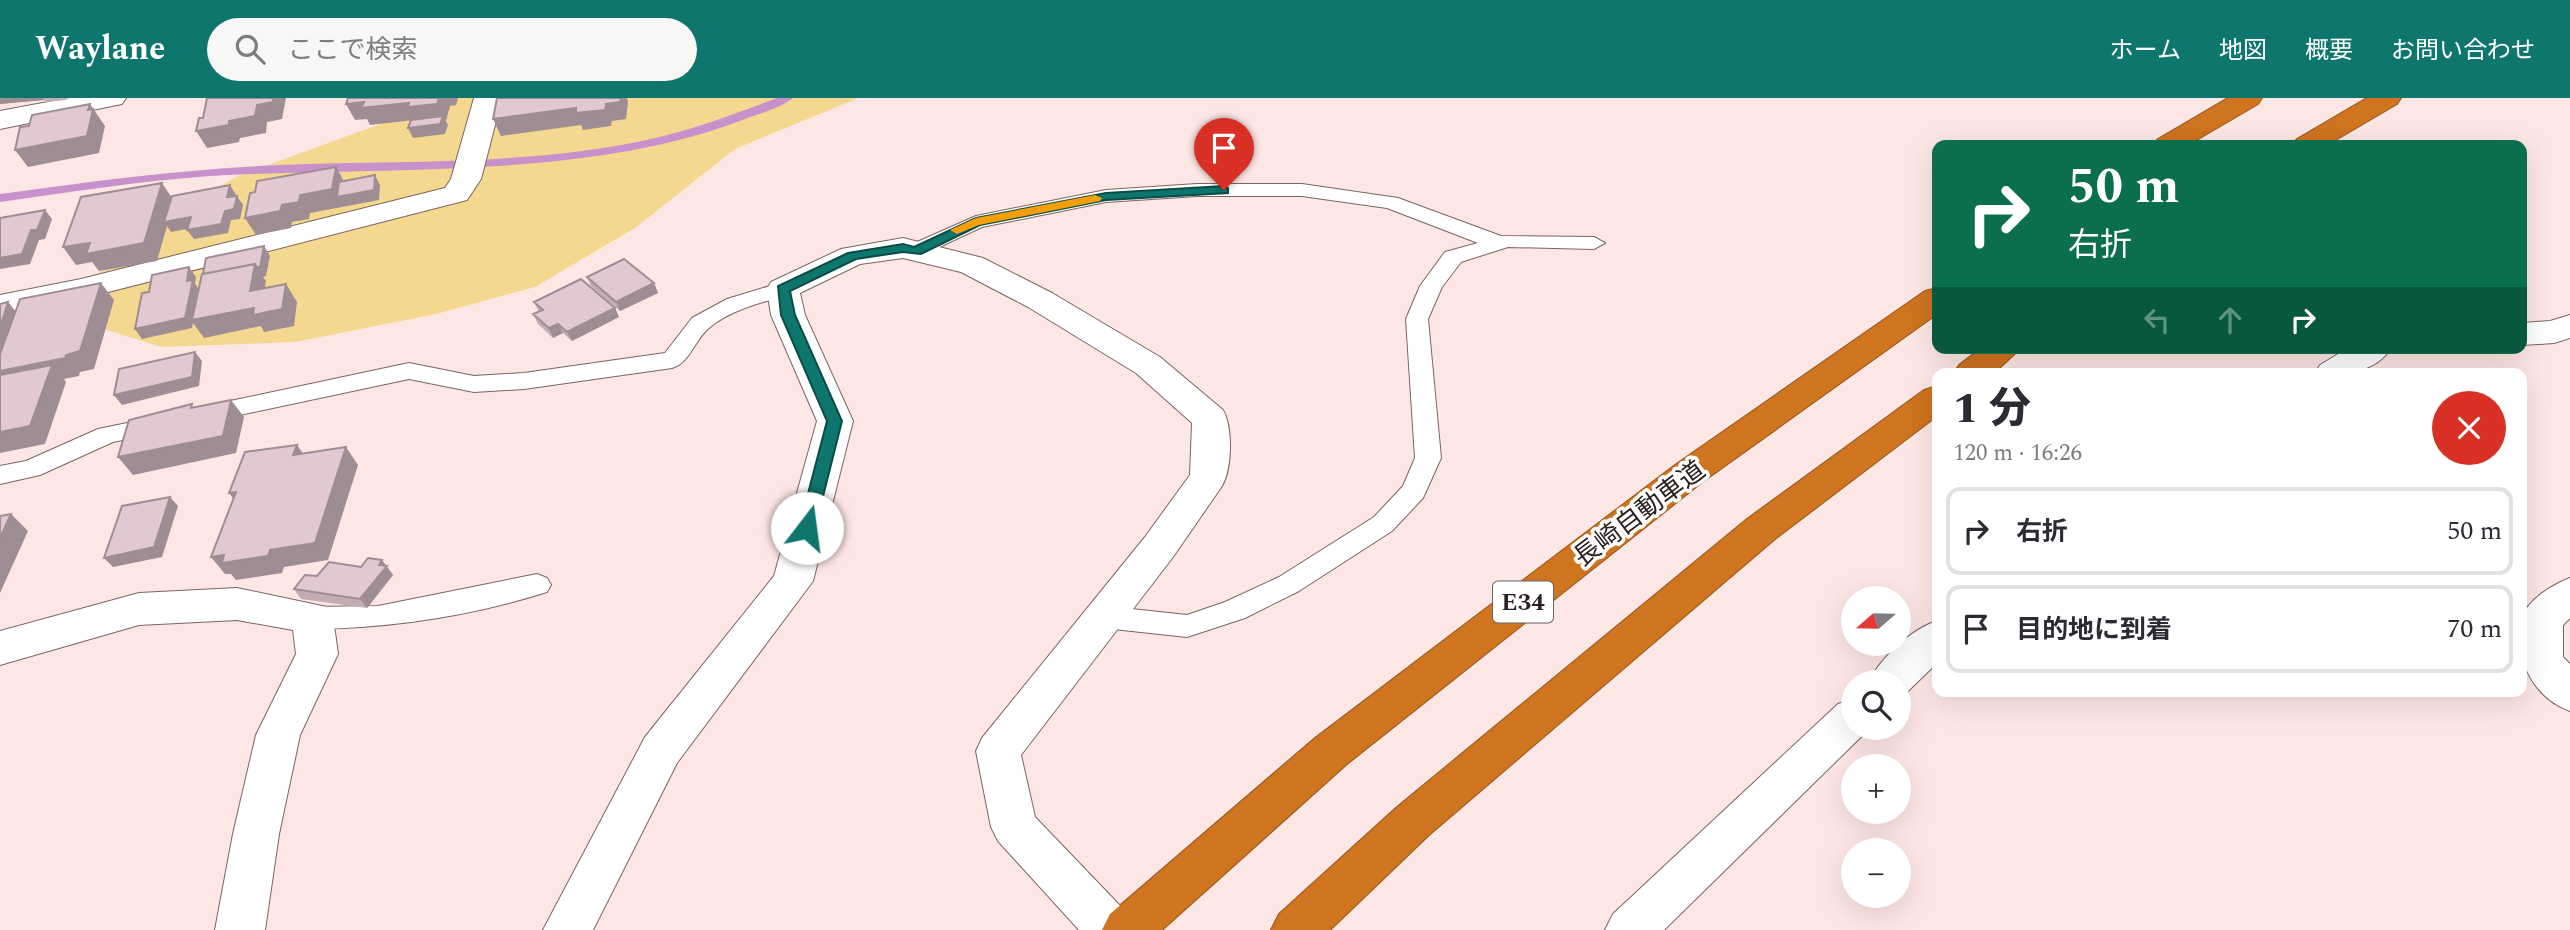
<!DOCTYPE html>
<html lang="ja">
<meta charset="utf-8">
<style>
:root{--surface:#fff;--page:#f7f7f7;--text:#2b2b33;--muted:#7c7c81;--line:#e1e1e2;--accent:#0f766e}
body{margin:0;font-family:Spectral,"Noto Sans JP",serif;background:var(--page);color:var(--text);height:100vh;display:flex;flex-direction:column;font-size:26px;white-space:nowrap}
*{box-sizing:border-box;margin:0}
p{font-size:23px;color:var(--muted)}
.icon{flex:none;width:38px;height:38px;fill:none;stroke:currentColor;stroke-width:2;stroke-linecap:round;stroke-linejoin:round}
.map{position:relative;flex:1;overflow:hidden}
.drawer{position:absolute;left:1932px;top:270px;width:595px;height:329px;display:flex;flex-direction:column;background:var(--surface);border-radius:14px;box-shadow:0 7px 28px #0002}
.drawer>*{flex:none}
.top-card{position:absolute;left:1932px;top:42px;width:595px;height:214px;border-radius:14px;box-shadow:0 7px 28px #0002;background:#0b6e4f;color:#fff;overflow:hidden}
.needle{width:46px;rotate:250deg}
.buttons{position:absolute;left:1841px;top:488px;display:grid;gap:14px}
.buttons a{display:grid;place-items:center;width:70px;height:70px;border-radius:50%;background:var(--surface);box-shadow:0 7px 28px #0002;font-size:35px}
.pin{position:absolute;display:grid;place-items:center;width:60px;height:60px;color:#fff;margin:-72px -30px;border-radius:50% 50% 50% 0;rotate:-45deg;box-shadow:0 0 7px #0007}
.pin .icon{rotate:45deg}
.me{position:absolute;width:77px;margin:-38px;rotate:15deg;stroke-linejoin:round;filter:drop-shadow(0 0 5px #0008)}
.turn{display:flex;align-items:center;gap:24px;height:147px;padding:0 21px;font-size:32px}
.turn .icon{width:91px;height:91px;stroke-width:2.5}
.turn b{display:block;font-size:49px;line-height:60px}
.lanes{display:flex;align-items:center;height:66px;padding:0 21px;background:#0003;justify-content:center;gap:35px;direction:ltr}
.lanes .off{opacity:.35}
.round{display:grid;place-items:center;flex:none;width:74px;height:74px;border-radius:37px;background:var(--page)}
.headline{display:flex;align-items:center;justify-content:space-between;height:119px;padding:0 21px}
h1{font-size:42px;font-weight:800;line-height:52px}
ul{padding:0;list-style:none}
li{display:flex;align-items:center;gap:21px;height:88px;margin:0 14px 10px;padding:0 7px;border:4px solid var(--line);border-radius:14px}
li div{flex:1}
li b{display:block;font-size:26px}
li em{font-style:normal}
header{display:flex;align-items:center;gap:42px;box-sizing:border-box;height:98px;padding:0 35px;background:var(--accent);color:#fff}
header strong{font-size:33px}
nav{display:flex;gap:38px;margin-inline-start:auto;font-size:24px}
.search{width:490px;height:63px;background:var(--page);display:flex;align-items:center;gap:18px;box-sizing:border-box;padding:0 24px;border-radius:38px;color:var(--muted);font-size:26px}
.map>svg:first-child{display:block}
</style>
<header>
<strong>Waylane</strong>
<div class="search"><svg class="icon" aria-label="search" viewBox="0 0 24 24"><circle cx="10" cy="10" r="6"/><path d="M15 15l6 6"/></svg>ここで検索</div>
<nav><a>ホーム</a><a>地図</a><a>概要</a><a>お問い合わせ</a></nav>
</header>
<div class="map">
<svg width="2570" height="832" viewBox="0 0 2570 832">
<rect width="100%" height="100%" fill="#fde7e4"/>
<path fill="#f5d890" d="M 451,0 L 858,0 L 735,51 L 635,130 L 535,189 L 436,216 L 295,244 L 162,249 L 78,223 L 81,191 L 155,126 L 238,78 Z"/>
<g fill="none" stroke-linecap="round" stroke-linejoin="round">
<path fill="#c991cc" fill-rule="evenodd" d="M 777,0 L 793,0 C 781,10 760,15 745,21 C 586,83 379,68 210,78 C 140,83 70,94 0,104 L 0,96 C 93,83 186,71 280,67 C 403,62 530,68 651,41 C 694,31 735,16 777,0 Z"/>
<defs>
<path id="lane" d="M 1197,86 L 1302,86 L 1398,100 L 1501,138 L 1594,139 L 1605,145 L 1594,151 L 1508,149 L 1461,164 L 1442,189 L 1428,221 L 1441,360 L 1423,400 L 1392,433 L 1299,493 L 1245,520 L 1187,539 L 1104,530 L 1094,527 L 1090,519 L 1094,511 L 1104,508 L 1187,517 L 1225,504 L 1279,479 L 1374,419 L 1403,388 L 1415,360 L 1406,221 L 1420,188 L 1445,154 L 1478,145 L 1387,110 L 1302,98 L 1197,98 L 1106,104 L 982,129 L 916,160 L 905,153 L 908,148 L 976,118 L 1106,92 Z
M 783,184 L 791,186 L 794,191 L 791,196 C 764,204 731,211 709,230 C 695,241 690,265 672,270 L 524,291 L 474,294 L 409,281 L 202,325 L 193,323 L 190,317 L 193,311 L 202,309 L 409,265 L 474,278 L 524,275 L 665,255 L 692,220 L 727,201 Z
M 161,318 L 170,320 L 173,326 L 170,332 L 113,344 L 40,377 L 0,386 L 0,368 L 26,363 L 98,331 Z
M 537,476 L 547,480 L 551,487 L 547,494 C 471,518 391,530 312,531 L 302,528 L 298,520 L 302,512 L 312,509 L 378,508 Z"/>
<path id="street" d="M 69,0 L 126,0 L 122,6 L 112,8 L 0,31 L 0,13 Z
M 474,0 L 502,0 L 481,81 L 467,102 L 81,201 L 0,219 L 0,197 L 81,181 L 445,90 L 451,81 Z
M 903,140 L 983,160 L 1052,195 L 1160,259 L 1223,312 C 1233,329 1232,371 1222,388 L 1173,459 L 1021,657 L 1035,719 L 1128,816 L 1136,832 L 1079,832 L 998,743 L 991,729 L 976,653 L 982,640 L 1145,439 L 1190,377 L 1192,325 L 1136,275 L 1028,209 L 961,174 L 903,160 L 860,166 L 800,195 L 805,217 L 853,323 L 813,483 L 677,665 L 593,832 L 543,832 L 645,639 L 774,478 L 817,323 L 771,217 L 767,191 L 771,184 L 841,151 Z
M 2570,217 L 2570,240 L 2554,245 L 2522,247 L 2522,225 L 2550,223 Z
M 2348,250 L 2391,250 C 2374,277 2343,275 2315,275 L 2320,267 Z
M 2570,480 L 2570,520 L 2563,527 L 2563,559 L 2570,566 L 2570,613 C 2533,600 2513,559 2522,521 C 2526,502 2554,486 2570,480 Z
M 237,490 L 327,509 L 333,520 L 338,556 L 300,637 L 279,736 L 265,832 L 215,832 L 233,736 L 256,637 L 296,556 L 293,532 L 237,522 L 139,527 L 0,567 L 0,533 L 139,495 Z
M 1937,523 L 1937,565 L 1905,596 L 1899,598 L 1899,584 L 1869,584 C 1879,561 1913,530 1937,523 Z
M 1853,601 L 1853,630 L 1868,632 L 1664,832 L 1605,832 L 1613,816 L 1838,606 Z"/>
<path id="highway" d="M 2228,0 L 2262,0 L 2258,6 L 2188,47 L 2153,47 L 2158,41 Z
M 2367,0 L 2401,0 L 2397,6 L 2327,47 L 2292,47 L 2297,41 Z
M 1937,190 L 1937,216 L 1701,385 L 1347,666 L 1162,832 L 1102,832 L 1110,816 L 1315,640 L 1675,367 L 1925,193 Z
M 1981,250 L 2021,250 L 1994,275 L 1954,275 L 1959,267 Z
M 1937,288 L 1937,318 L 1775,441 L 1429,737 L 1330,832 L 1271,832 L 1279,816 L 1397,709 L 1747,421 L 1924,292 Z"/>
</defs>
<use href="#lane" stroke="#7b6461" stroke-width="2"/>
<use href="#street" stroke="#7b6461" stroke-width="2"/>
<use href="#highway" stroke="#95571f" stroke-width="2"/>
<use href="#lane" fill="#fff" fill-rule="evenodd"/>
<use href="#street" fill="#fff" fill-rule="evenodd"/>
<use href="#highway" fill="#cf741f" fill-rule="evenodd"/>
</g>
<path fill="#c2adb4" d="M 0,0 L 68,0 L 66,2 L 46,4 L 44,2 L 0,6 Z
M 587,179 L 654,185 L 658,195 L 620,213 L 591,188 Z
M 534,204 L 615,210 L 619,219 L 572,243 L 563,235 L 553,240 L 538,226 L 533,216 L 539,214 Z
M 382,462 L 393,477 L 367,510 L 301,501 L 294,491 L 317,478 L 361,469 Z"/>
<path fill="#9e8d92" d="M 0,0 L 43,0 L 44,2 L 0,6 Z
M 273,0 L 286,0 L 282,21 L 267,24 L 266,35 L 240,40 L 239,44 L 207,50 L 196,33 L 229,23 L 257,7 Z
M 439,0 L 458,0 L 456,7 L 450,8 L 446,23 L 448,27 L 445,36 L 413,40 L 408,30 L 414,22 L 370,27 L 367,21 L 355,22 L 346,6 L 364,4 Z
M 621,0 L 627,0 L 628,4 L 626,21 L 612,23 L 611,28 L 583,32 L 581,27 L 501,38 L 493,21 L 606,6 Z
M 90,6 L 105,28 L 99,55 L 28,69 L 15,52 L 88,12 Z
M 336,69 L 346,87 L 375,77 L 380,87 L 379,102 L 310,115 L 309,121 L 292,124 L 291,130 L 256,137 L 245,120 L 282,107 L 300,97 Z
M 162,85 L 174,103 L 191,119 L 197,129 L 171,134 L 167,128 L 157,163 L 99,173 L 92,164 L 76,167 L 63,149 Z
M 230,87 L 236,97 L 233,109 L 227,99 Z
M 237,98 L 243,107 L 240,121 L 231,122 L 228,135 L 194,141 L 187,132 L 225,113 Z
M 45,112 L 52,121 L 45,141 L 39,142 L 30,166 L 0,171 L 0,160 L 31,132 Z
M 264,148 L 270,158 L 266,178 L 263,179 L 266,183 L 261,211 L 209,190 L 255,166 Z
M 189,169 L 196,179 L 195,185 L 199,192 L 194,222 L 286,186 L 297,204 L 294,228 L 264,234 L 261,228 L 204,240 L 193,225 L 192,230 L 142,241 L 135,231 L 187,183 Z
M 101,185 L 114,202 L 94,271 L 80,274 L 79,278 L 64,281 L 66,284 L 45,346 L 0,355 L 0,230 L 8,204 L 22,221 Z
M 654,185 L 658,195 L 620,213 L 616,204 Z
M 615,210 L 619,219 L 572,243 L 567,234 Z
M 558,226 L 563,235 L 553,240 L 549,230 Z
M 195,254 L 202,263 L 199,288 L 122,307 L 114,297 Z
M 231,302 L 244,319 L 236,355 L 133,377 L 118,359 Z
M 297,347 L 309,364 L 293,357 Z
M 346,349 L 358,367 L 328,462 L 284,469 L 282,475 L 236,482 L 231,476 L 225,476 L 211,459 L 270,452 Z
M 236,394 L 242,412 L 229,395 Z
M 170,399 L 178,408 L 162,459 L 113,469 L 104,460 Z
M 11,416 L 28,433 L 0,495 L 0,440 Z
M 382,462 L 393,477 L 367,510 L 360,501 Z"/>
<path fill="#e2c9d1" stroke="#9e8d92" stroke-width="2" d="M 207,0 L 273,0 L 273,4 L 257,7 L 255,18 L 229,23 L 229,27 L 196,33 L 199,20 L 203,20 Z
M 348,0 L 439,0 L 437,6 L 408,9 L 409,5 L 361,10 L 364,4 L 346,6 Z
M 497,0 L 621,0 L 620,4 L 606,6 L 605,12 L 576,15 L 576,10 L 493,21 Z
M 90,6 L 88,12 L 93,11 L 87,38 L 15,52 L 20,29 L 29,28 L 32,17 Z
M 443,18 L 440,26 L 408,30 L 411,22 Z
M 336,69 L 332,91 L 300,97 L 299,104 L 282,107 L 280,113 L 245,120 L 250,95 L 255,94 L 257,83 Z
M 375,77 L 374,92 L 337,99 L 339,84 Z
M 162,85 L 144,145 L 86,156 L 90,145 L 63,149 L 81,99 Z
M 230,87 L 227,99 L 237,98 L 234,111 L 225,113 L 221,126 L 187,132 L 191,119 L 164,124 L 172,98 Z
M 45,112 L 37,132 L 31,132 L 22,156 L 0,160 L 0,120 Z
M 264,148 L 260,169 L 257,169 L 255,166 L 203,176 L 206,160 Z
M 624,161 L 654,185 L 616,204 L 587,179 Z
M 255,166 L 250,193 L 286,186 L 282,211 L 253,217 L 254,210 L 192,222 L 202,176 Z
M 189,169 L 187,183 L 193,182 L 185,220 L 135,231 L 142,195 L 149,194 L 152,177 Z
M 581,181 L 615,210 L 567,234 L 558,226 L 549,230 L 533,216 L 543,212 L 534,204 Z
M 101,185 L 80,253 L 66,257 L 65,260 L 0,273 L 0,256 L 20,201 Z
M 8,204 L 0,230 L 0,206 Z
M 195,254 L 192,279 L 114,297 L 119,271 Z
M 52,267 L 30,328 L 0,334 L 0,277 Z
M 231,302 L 223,338 L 118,359 L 129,322 L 192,306 L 191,310 Z
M 297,347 L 293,357 L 346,349 L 315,445 L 270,452 L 268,458 L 222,465 L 224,457 L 211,459 L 236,394 L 229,395 L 245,354 Z
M 170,399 L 154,449 L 104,460 L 122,408 Z
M 11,416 L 0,440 L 0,418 Z
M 368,460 L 382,462 L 379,467 L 387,468 L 360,501 L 294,491 L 305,477 L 317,478 L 329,464 L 361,469 Z"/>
<path fill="#0f766e" stroke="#0a4d48" stroke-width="2" d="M 1224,88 L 1228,90 L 1228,95 L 1106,102 L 980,127 L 921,156 L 903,154 L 856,161 L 790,193 L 795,217 L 842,323 L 815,430 L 812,434 L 801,434 L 799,430 L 827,323 L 781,217 L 778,188 L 848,155 L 903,146 L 914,149 L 976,120 L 1106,95 Z"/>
<path fill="#f59e0b" d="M 1095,97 L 1102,100 L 1100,103 L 979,127 L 957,136 L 950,132 L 976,120 Z"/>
<g text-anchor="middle" stroke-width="7" stroke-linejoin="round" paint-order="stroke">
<rect fill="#fff" stroke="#6a6362" stroke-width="2" x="1493" y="483.5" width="60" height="41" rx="5"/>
<g font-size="24" font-weight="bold" fill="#2a201f">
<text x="1523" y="512">E34</text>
</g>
<g font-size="26" fill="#2a201f" stroke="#fff">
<text transform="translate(1639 415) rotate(-37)" y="9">長崎自動車道</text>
</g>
</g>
</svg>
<div class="buttons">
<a><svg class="needle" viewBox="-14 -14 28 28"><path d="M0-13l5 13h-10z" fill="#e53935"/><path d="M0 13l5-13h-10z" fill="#7c7c81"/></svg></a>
<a><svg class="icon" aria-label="search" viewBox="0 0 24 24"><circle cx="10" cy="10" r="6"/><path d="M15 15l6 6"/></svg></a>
<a>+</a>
<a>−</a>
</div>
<div class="pin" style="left:1224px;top:92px;background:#d93025"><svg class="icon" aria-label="arrive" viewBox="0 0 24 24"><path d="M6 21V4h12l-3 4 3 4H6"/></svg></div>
<svg class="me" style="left:807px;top:430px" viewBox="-20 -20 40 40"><circle r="19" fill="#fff"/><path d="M0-13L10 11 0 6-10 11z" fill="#0f766e"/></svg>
<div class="top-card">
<div class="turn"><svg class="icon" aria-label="right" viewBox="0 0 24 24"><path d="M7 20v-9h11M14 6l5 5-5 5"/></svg><div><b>50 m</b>右折</div></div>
<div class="lanes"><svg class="icon off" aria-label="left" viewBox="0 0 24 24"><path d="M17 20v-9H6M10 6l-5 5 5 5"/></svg><svg class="icon off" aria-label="ahead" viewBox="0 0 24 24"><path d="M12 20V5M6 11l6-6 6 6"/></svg><svg class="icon" aria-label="right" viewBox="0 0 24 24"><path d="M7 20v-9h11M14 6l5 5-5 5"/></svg></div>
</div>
<section class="drawer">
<div class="headline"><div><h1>1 分</h1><p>120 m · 16:26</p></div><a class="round" style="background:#d93025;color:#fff"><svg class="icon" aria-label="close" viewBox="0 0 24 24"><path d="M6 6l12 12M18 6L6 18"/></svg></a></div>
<ul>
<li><svg class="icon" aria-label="right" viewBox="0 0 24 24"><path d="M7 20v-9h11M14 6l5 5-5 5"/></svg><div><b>右折</b></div><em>50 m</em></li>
<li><svg class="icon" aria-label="arrive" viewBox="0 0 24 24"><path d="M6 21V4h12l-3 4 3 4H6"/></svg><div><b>目的地に到着</b></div><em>70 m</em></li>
</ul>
</section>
</div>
